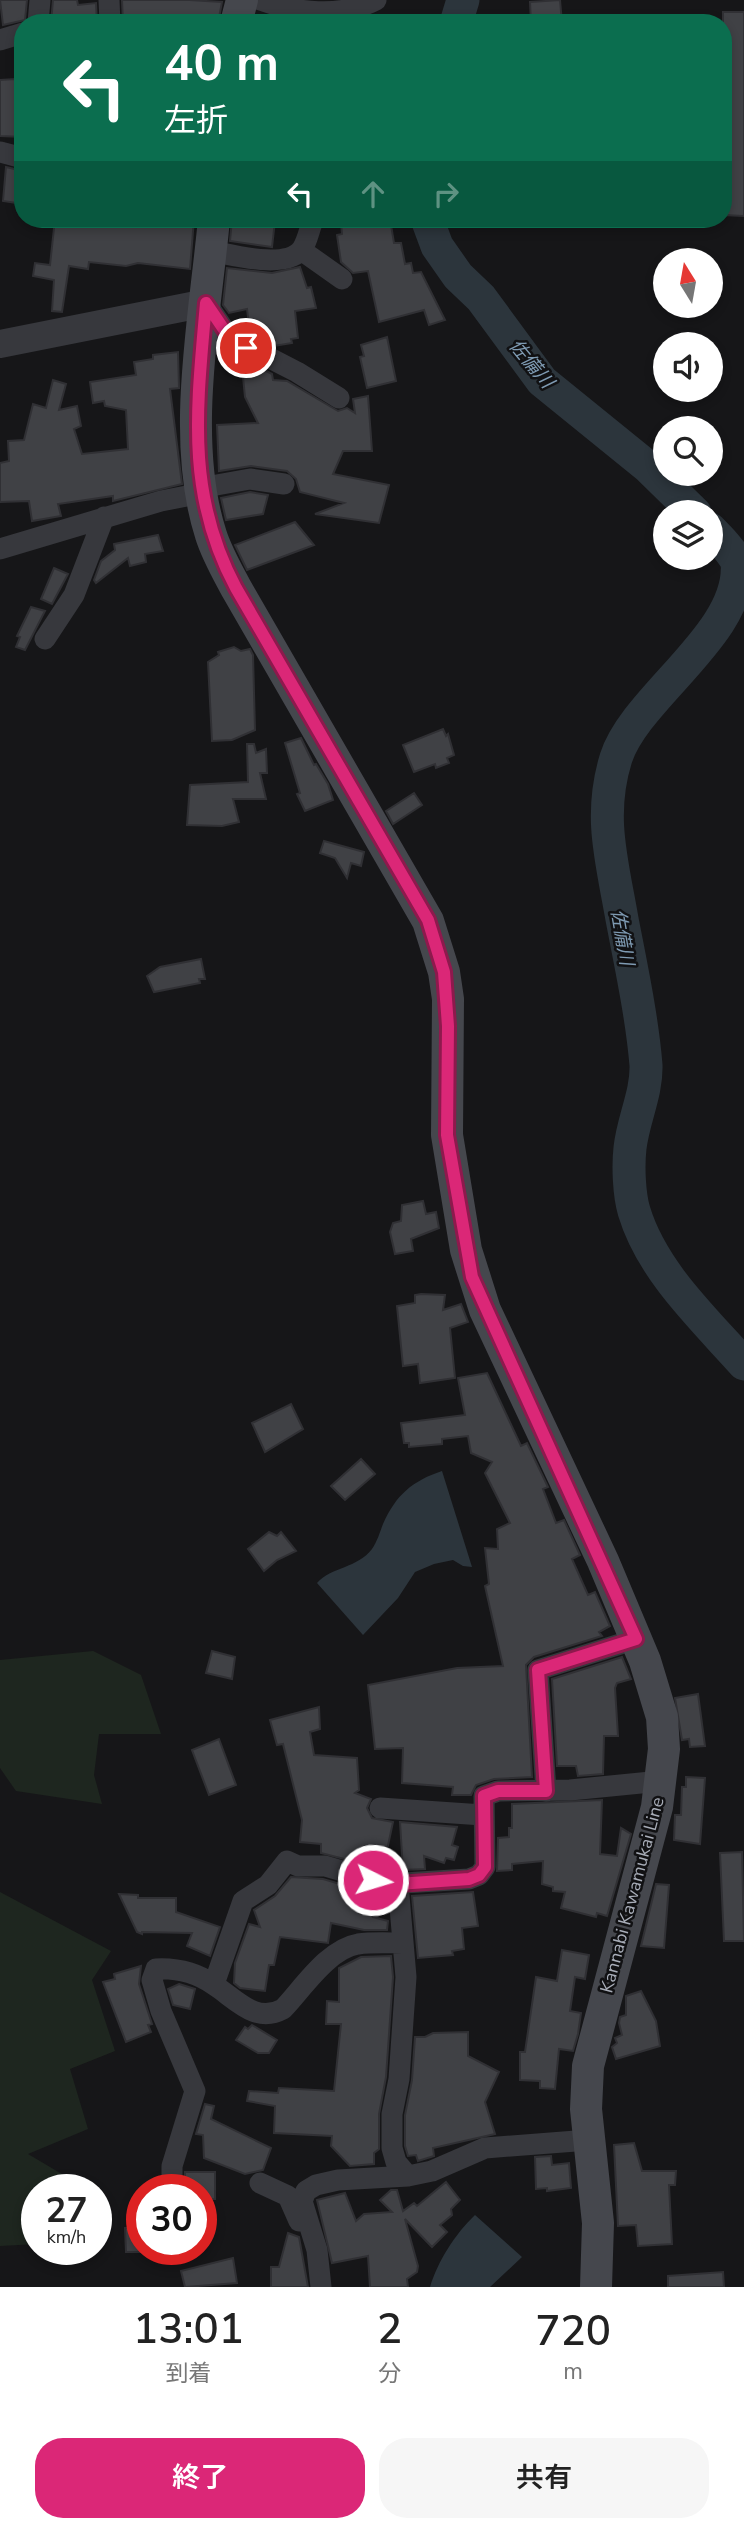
<!DOCTYPE html>
<html lang="ja">
<meta charset="utf-8">
<style>
:root{--surface:#fff;--page:#f6f6f6;--text:#222;--muted:#767676;--accent:#db2777}
body{margin:0;font-family:"Nunito Sans","Noto Sans JP",sans-serif;background:var(--page);color:var(--text);height:100vh;display:flex;flex-direction:column;font-size:26px;white-space:nowrap}
*{box-sizing:border-box;margin:0}
p{font-size:23px;color:var(--muted)}
.icon{flex:none;width:38px;height:38px;fill:none;stroke:currentColor;stroke-width:2;stroke-linecap:round;stroke-linejoin:round}
.map{position:relative;height:2287px;overflow:hidden}
.panel{display:flex;flex-direction:column;background:var(--surface);flex:1}
.panel>*{flex:none}
.hud{position:absolute;left:14px;top:14px;width:718px;height:214px;border-radius:28px;box-shadow:0 4px 10px #0003;background:#0b6e4f;color:#fff;overflow:hidden}
.needle{width:46px;rotate:349deg}
.controls{position:absolute;left:653px;top:248px;display:grid;gap:14px}
.controls a{display:grid;place-items:center;width:70px;height:70px;border-radius:50%;background:var(--surface);box-shadow:0 4px 10px #0003;font-size:35px}
.speed{position:absolute;left:21px;top:2174px;display:flex;gap:14px;font-size:35px;font-weight:700;text-align:center}
.speed>*{display:grid;place-content:center;width:91px;height:91px;border-radius:50%;background:var(--surface);box-shadow:0 4px 10px #0003;line-height:1}
.speed small{font-size:18px;font-weight:400}
.speed .limit{border:10px solid #d22;background:#fff;color:#111}
.pin{position:absolute;display:grid;place-items:center;width:60px;height:60px;color:#fff;margin:-30px;border:4px solid #fff;border-radius:50%;box-shadow:0 2px 7px #0007}
.me{position:absolute;width:77px;margin:-38px;rotate:95deg;stroke-linejoin:round;filter:drop-shadow(0 0 5px #0008)}
.turn{display:flex;align-items:center;gap:24px;height:147px;padding:0 35px;font-size:32px}
.turn .icon{width:91px;height:91px;stroke-width:2.5}
.turn b{display:block;font-size:49px;line-height:60px}
.lanes{display:flex;align-items:center;height:66px;padding:0 35px;background:#0003;justify-content:center;gap:35px;direction:ltr}
.lanes .off{opacity:.35}
.eta{display:flex;justify-content:space-evenly;align-items:center;height:119px;text-align:center}
.eta b{font-size:42px;font-weight:600;line-height:49px}
.button{display:flex;gap:14px;margin-top:auto;padding:14px 35px}
.button a{flex:1;height:80px;border-radius:28px;background:var(--accent);color:#fff;font-size:28px;font-weight:600;line-height:80px;text-align:center}
.button a+a{background:var(--page);color:var(--text)}
.map>svg:first-child{display:block}
</style>
<div class="map">
<svg width="744" height="2287" viewBox="0 0 744 2287">
<rect width="100%" height="100%" fill="#161618"/>
<path fill="#1e261f" d="M 93,1651 L 141,1675 L 161,1734 L 99,1734 L 94,1775 L 102,1804 L 16,1791 L 0,1768 L 0,1660 Z
M 0,1892 L 111,1951 L 92,1980 L 115,2051 L 70,2069 L 88,2129 L 28,2154 L 82,2186 L 82,2189 L 37,2189 L 37,2244 L 0,2246 Z"/>
<path fill="#2c353c" d="M 442,1471 L 472,1567 L 463,1566 L 453,1560 L 434,1564 L 415,1572 L 398,1598 L 363,1635 L 317,1583 C 331,1567 358,1568 372,1549 C 377,1542 380,1532 383,1524 C 396,1495 412,1481 442,1471 Z
M 475,2215 L 522,2257 L 490,2287 L 430,2287 C 438,2261 455,2234 475,2215 Z"/>
<g fill="none" stroke-linecap="round" stroke-linejoin="round">
<path stroke="#2c353c" stroke-width="33" d="M 456,23 L 463,0
M 427,219 L 437,246 L 458,276 L 481,298 L 542,381 L 648,467 L 695,513
M 710,529 C 720,539 731,550 737,562 C 744,633 636,696 616,758 C 598,816 612,861 622,919 C 631,966 642,1017 646,1065 C 647,1093 633,1120 630,1148 C 628,1166 629,1194 634,1211 C 652,1271 703,1318 744,1364"/>
</g>
<path fill="#404145" stroke="#303034" stroke-width="2" d="M 0,0 L 27,0 L 25,20 L 3,25 Z
M 53,0 L 77,0 L 78,5 L 96,3 L 97,23 L 51,23 Z
M 122,0 L 190,0 L 222,2 L 218,23 L 123,23 Z
M 560,0 L 562,23 L 531,23 L 530,2 Z
M 723,12 L 744,12 L 744,216 L 723,215 Z
M 15,79 L 16,103 L 23,103 L 23,137 L 0,136 L 0,80 Z
M 6,167 L 23,171 L 23,204 L 3,201 Z
M 55,219 L 194,219 L 190,269 L 138,263 L 126,266 L 89,262 L 88,269 L 69,266 L 62,312 L 52,311 L 54,280 L 33,276 L 35,263 L 50,265 Z
M 232,219 L 275,221 L 272,247 L 230,241 Z
M 375,219 L 390,219 L 394,243 L 401,243 L 405,264 L 411,263 L 413,273 L 421,272 L 445,320 L 429,325 L 424,310 L 379,322 L 368,271 L 353,273 L 341,262 L 337,235 L 342,234 L 341,223 Z
M 300,267 L 307,288 L 311,287 L 316,308 L 295,311 L 298,338 L 291,339 L 292,343 L 274,346 L 250,333 L 247,309 L 229,313 L 223,305 L 227,268 L 272,273 Z
M 387,337 L 396,381 L 367,388 L 360,357 L 364,356 L 361,345 Z
M 178,352 L 179,388 L 170,389 L 182,484 L 113,501 L 113,496 L 58,504 L 61,516 L 32,521 L 29,501 L 0,502 L 0,463 L 9,461 L 8,441 L 24,440 L 33,404 L 46,408 L 53,380 L 66,384 L 59,410 L 77,406 L 81,426 L 74,429 L 82,454 L 128,449 L 126,410 L 105,406 L 104,401 L 93,403 L 90,382 L 136,375 L 134,362 L 153,359 L 153,355 Z
M 249,362 L 272,374 L 273,380 L 287,381 L 338,411 L 347,408 L 355,413 L 353,399 L 368,396 L 372,451 L 343,451 L 333,474 L 389,485 L 379,523 L 315,514 L 344,503 L 300,492 L 296,479 L 287,471 L 251,466 L 219,471 L 217,425 L 258,423 L 245,397 L 242,367 L 249,366 Z
M 250,492 L 268,495 L 263,514 L 226,520 L 221,498 Z
M 295,522 L 314,545 L 247,570 L 235,545 Z
M 158,535 L 163,551 L 145,554 L 146,562 L 130,566 L 128,558 L 96,583 L 94,580 L 101,561 L 115,550 L 114,544 Z
M 54,568 L 68,574 L 52,604 L 41,599 Z
M 31,607 L 45,611 L 25,650 L 16,647 L 20,637 L 17,636 Z
M 234,647 L 241,651 L 250,649 L 253,655 L 255,730 L 232,740 L 212,741 L 208,662 L 219,655 L 218,652 Z
M 443,729 L 446,736 L 448,734 L 454,755 L 447,758 L 449,763 L 436,768 L 435,764 L 414,772 L 403,745 Z
M 301,738 L 314,765 L 316,764 L 328,784 L 333,800 L 305,811 L 297,794 L 300,793 L 285,743 Z
M 247,744 L 254,744 L 256,753 L 266,749 L 267,773 L 260,773 L 266,799 L 233,799 L 239,822 L 222,826 L 187,825 L 190,785 L 248,782 Z
M 414,793 L 422,805 L 393,824 L 386,811 Z
M 324,841 L 364,852 L 361,866 L 351,863 L 347,878 L 335,858 L 320,853 Z
M 201,959 L 205,979 L 199,979 L 200,983 L 154,992 L 147,976 L 160,967 Z
M 423,1201 L 426,1214 L 436,1212 L 439,1228 L 411,1239 L 413,1251 L 395,1254 L 390,1232 L 393,1223 L 401,1221 L 402,1205 Z
M 421,1294 L 445,1295 L 443,1310 L 461,1304 L 468,1322 L 450,1328 L 455,1378 L 420,1383 L 418,1364 L 403,1366 L 397,1306 L 415,1303 L 415,1295 Z
M 487,1373 L 521,1446 L 527,1443 L 548,1487 L 543,1489 L 556,1523 L 564,1520 L 580,1555 L 572,1559 L 588,1595 L 595,1592 L 610,1626 L 599,1632 L 602,1636 L 534,1657 L 526,1665 L 532,1777 L 494,1779 L 476,1785 L 471,1795 L 452,1795 L 453,1787 L 402,1783 L 403,1748 L 375,1749 L 368,1685 L 457,1668 L 503,1666 L 485,1586 L 489,1584 L 485,1548 L 498,1549 L 497,1529 L 510,1523 L 485,1473 L 492,1462 L 471,1453 L 468,1436 L 442,1439 L 442,1444 L 409,1447 L 409,1443 L 404,1443 L 401,1423 L 465,1415 L 458,1378 Z
M 291,1404 L 303,1429 L 265,1452 L 252,1423 Z
M 361,1459 L 375,1474 L 345,1500 L 331,1486 Z
M 269,1532 L 277,1536 L 281,1532 L 296,1551 L 277,1560 L 264,1571 L 248,1549 Z
M 212,1651 L 235,1657 L 232,1679 L 206,1673 Z
M 622,1657 L 631,1679 L 617,1683 L 615,1688 L 618,1736 L 604,1736 L 603,1774 L 578,1776 L 576,1766 L 557,1766 L 552,1679 Z
M 698,1694 L 705,1746 L 690,1747 L 689,1739 L 682,1740 L 675,1698 Z
M 319,1707 L 320,1729 L 310,1732 L 314,1755 L 357,1758 L 359,1790 L 355,1793 L 371,1799 L 367,1808 L 372,1818 L 393,1822 L 383,1869 L 321,1853 L 321,1844 L 300,1842 L 302,1820 L 283,1744 L 277,1745 L 270,1720 Z
M 219,1739 L 236,1785 L 209,1795 L 192,1750 Z
M 686,1777 L 705,1778 L 700,1844 L 674,1840 L 675,1815 L 681,1815 L 682,1787 L 686,1787 Z
M 602,1800 L 600,1854 L 617,1856 L 621,1828 L 631,1834 L 607,1916 L 597,1913 L 596,1917 L 561,1908 L 565,1892 L 553,1891 L 553,1887 L 542,1884 L 543,1861 L 512,1864 L 512,1870 L 497,1871 L 498,1838 L 509,1837 L 509,1828 L 512,1828 L 512,1804 Z
M 400,1822 L 457,1827 L 452,1845 L 458,1847 L 454,1860 L 446,1858 L 444,1863 L 424,1856 L 425,1869 L 403,1870 Z
M 742,1852 L 744,1941 L 724,1941 L 720,1853 Z
M 291,1877 L 323,1879 L 378,1895 L 373,1917 L 388,1921 L 387,1930 L 364,1930 L 331,1923 L 328,1943 L 280,1937 L 274,1965 L 269,1965 L 265,1991 L 240,1988 L 234,1983 L 235,1963 L 249,1924 L 260,1927 L 254,1910 L 275,1896 Z
M 656,1884 L 669,1885 L 664,1948 L 641,1946 Z
M 473,1892 L 478,1926 L 462,1928 L 464,1949 L 452,1951 L 453,1955 L 418,1958 L 412,1896 Z
M 119,1894 L 138,1895 L 138,1898 L 176,1898 L 176,1912 L 220,1927 L 210,1956 L 187,1946 L 192,1933 L 142,1932 L 142,1934 L 137,1932 Z
M 562,1950 L 589,1955 L 585,1979 L 575,1977 L 570,2011 L 581,2013 L 578,2034 L 573,2051 L 559,2049 L 555,2089 L 540,2088 L 540,2081 L 520,2080 L 520,2052 L 525,2052 L 536,1977 L 557,1981 Z
M 391,1956 L 393,1977 L 386,2077 L 379,2114 L 379,2149 L 374,2153 L 374,2164 L 350,2166 L 331,2146 L 332,2136 L 274,2133 L 275,2106 L 247,2101 L 249,2091 L 278,2093 L 279,2088 L 334,2091 L 341,2024 L 326,2024 L 327,2001 L 339,2002 L 339,1968 L 361,1957 Z
M 141,1966 L 139,1984 L 152,2024 L 148,2025 L 151,2032 L 126,2042 L 103,1982 L 115,1979 L 114,1974 Z
M 179,1984 L 195,1989 L 190,2009 L 173,2005 L 168,1989 Z
M 641,1991 L 656,2021 L 660,2046 L 616,2059 L 612,2047 L 617,2043 L 615,2038 L 622,2035 L 619,2023 L 620,2017 L 626,2015 L 626,1996 Z
M 252,2025 L 277,2040 L 269,2053 L 258,2053 L 236,2040 L 245,2027 L 248,2029 Z
M 468,2032 L 468,2056 L 499,2072 L 485,2102 L 495,2134 L 433,2148 L 434,2156 L 418,2161 L 416,2155 L 408,2156 L 405,2146 L 405,2115 L 412,2080 L 415,2037 L 425,2037 L 433,2033 Z
M 205,2104 L 214,2106 L 211,2119 L 271,2148 L 263,2170 L 245,2174 L 204,2158 L 203,2135 L 196,2134 Z
M 634,2143 L 642,2171 L 676,2171 L 675,2185 L 669,2185 L 672,2244 L 638,2246 L 636,2225 L 618,2226 L 614,2145 Z
M 551,2156 L 552,2165 L 569,2163 L 571,2188 L 547,2191 L 547,2188 L 536,2189 L 535,2157 Z
M 185,2172 L 215,2172 L 215,2199 L 201,2200 L 201,2189 L 185,2189 Z
M 446,2182 L 460,2200 L 451,2209 L 452,2215 L 440,2225 L 447,2232 L 432,2247 L 405,2219 L 418,2266 L 417,2272 L 407,2279 L 408,2287 L 370,2287 L 368,2256 L 332,2263 L 317,2200 L 345,2193 L 356,2221 L 364,2214 L 392,2212 L 380,2200 L 391,2190 L 397,2190 L 403,2211 L 414,2203 L 417,2206 Z
M 142,2227 L 142,2252 L 126,2252 L 125,2228 Z
M 288,2233 L 299,2237 L 308,2287 L 271,2287 L 271,2267 L 279,2267 Z
M 233,2258 L 237,2283 L 185,2287 L 181,2271 Z
M 723,2272 L 724,2287 L 668,2287 L 668,2276 Z"/>
<g fill="none" stroke-linecap="round" stroke-linejoin="round">
<path stroke="#37383d" stroke-width="21" d="M 109,0 L 110,23
M 260,0 C 295,13 342,18 376,0
M 38,23 L 40,0
M 0,40 L 23,33
M 0,152 L 23,158
M 301,250 L 342,279
M 211,251 C 233,255 287,270 302,249 C 307,242 309,231 312,223
M 206,303 L 229,337 L 297,372 L 339,398
M 0,549 L 161,501 L 202,493 L 211,486 L 250,479 L 284,484
M 45,639 L 74,595 L 104,517
M 546,1791 L 538,1670 L 636,1639
M 380,1808 L 483,1815
M 398,1884 L 406,1977 L 399,2079 L 392,2114 L 392,2148 L 396,2162 L 408,2176
M 214,1984 L 243,1901 L 268,1885 L 287,1861 L 298,1866 L 325,1866 L 387,1884 L 469,1879 L 479,1875 L 485,1867 L 484,1796 L 498,1791 L 570,1790 L 661,1781
M 260,2183 L 288,2196 L 299,2221
M 172,2189 L 172,2166 L 195,2091 L 161,2011 L 152,1980 L 156,1969 C 176,1968 197,1973 214,1985 C 236,1999 255,2024 283,2009 C 303,1988 328,1949 358,1944 C 372,1942 388,1943 403,1943
M 171,2252 L 171,2249
M 321,2287 L 317,2250 L 302,2201 L 306,2191 L 316,2185 L 338,2180 L 408,2176 L 432,2171 L 485,2148 L 589,2140"/>
<path stroke="#37383d" stroke-width="28" d="M 0,344 L 206,303"/>
<path stroke="#45474d" stroke-width="32" d="M 236,23 L 242,0
M 214,219 C 205,317 180,440 211,535 C 217,554 227,571 236,588 L 428,921 L 444,972 L 448,999 L 447,1135 L 466,1250 L 485,1310 L 603,1561 L 645,1661 L 662,1717 L 664,1749 L 657,1807 L 588,2066 L 586,2109 L 598,2223 L 596,2287"/>
</g>
<g fill="none" stroke-linecap="round" stroke-linejoin="round">
<defs>
<path id="route" d="M 246,348 L 229,337 L 206,303 C 197,407 185,493 236,588 L 428,920 L 444,972 L 448,1026 L 447,1135 L 472,1277 L 636,1639 L 538,1670 L 546,1791 L 498,1791 L 484,1796 L 485,1867 L 479,1875 L 469,1879 L 398,1884 L 373,1880"/>
</defs>
<use href="#route" stroke="#8e194d" stroke-width="18"/>
<use href="#route" stroke="#db2777" stroke-width="12"/>
</g>
<g text-anchor="middle" stroke-width="5" stroke-linejoin="round" paint-order="stroke">
<g font-size="18" fill="#a8adb8" stroke="#111113">
<text transform="translate(632 1895) rotate(-75)" y="6">Kannabi Kawamukai Line</text>
</g>
<g font-size="19" font-style="italic" fill="#7f9bb3" stroke="#111113">
<text transform="translate(532 363) rotate(50)" y="7">佐備川</text>
<text transform="translate(623 937) rotate(80)" y="7">佐備川</text>
</g>
</g>
</svg>
<div class="controls">
<a><svg class="needle" viewBox="-14 -14 28 28"><path d="M0-13l5 13h-10z" fill="#e53935"/><path d="M0 13l5-13h-10z" fill="#767676"/></svg></a>
<a><svg class="icon" aria-label="sound" viewBox="0 0 24 24"><path d="M4 9h4l5-4v14l-5-4H4zM17 9q2 3 0 6"/></svg></a>
<a><svg class="icon" aria-label="search" viewBox="0 0 24 24"><circle cx="10" cy="10" r="6"/><path d="M15 15l6 6"/></svg></a>
<a><svg class="icon" aria-label="layers" viewBox="0 0 24 24"><path d="M12 4l9 5-9 5-9-5zM3 14l9 5 9-5"/></svg></a>
</div>
<div class="speed"><div>27<small>km/h</small></div><div class="limit">30</div></div>
<div class="pin" style="left:246px;top:348px;background:#d93025"><svg class="icon" aria-label="arrive" viewBox="0 0 24 24"><path d="M6 21V4h12l-3 4 3 4H6"/></svg></div>
<svg class="me" style="left:373px;top:1880px" viewBox="-20 -20 40 40"><circle r="17" fill="#db2777" stroke="#fff" stroke-width="3"/><path d="M0-11L8 9 0 5-8 9z" fill="#fff"/></svg>
<div class="hud">
<div class="turn"><svg class="icon" aria-label="left" viewBox="0 0 24 24"><path d="M17 20v-9H6M10 6l-5 5 5 5"/></svg><div><b>40 m</b>左折</div></div>
<div class="lanes"><svg class="icon" aria-label="left" viewBox="0 0 24 24"><path d="M17 20v-9H6M10 6l-5 5 5 5"/></svg><svg class="icon off" aria-label="ahead" viewBox="0 0 24 24"><path d="M12 20V5M6 11l6-6 6 6"/></svg><svg class="icon off" aria-label="right" viewBox="0 0 24 24"><path d="M7 20v-9h11M14 6l5 5-5 5"/></svg></div>
</div>
</div>
<section class="panel">
<div class="eta">
<div><b>13:01</b><p>到着</p></div>
<div><b>2</b><p>分</p></div>
<div><b>720</b><p>m</p></div>
</div>
<div class="button"><a>終了</a><a>共有</a></div>
</section>
